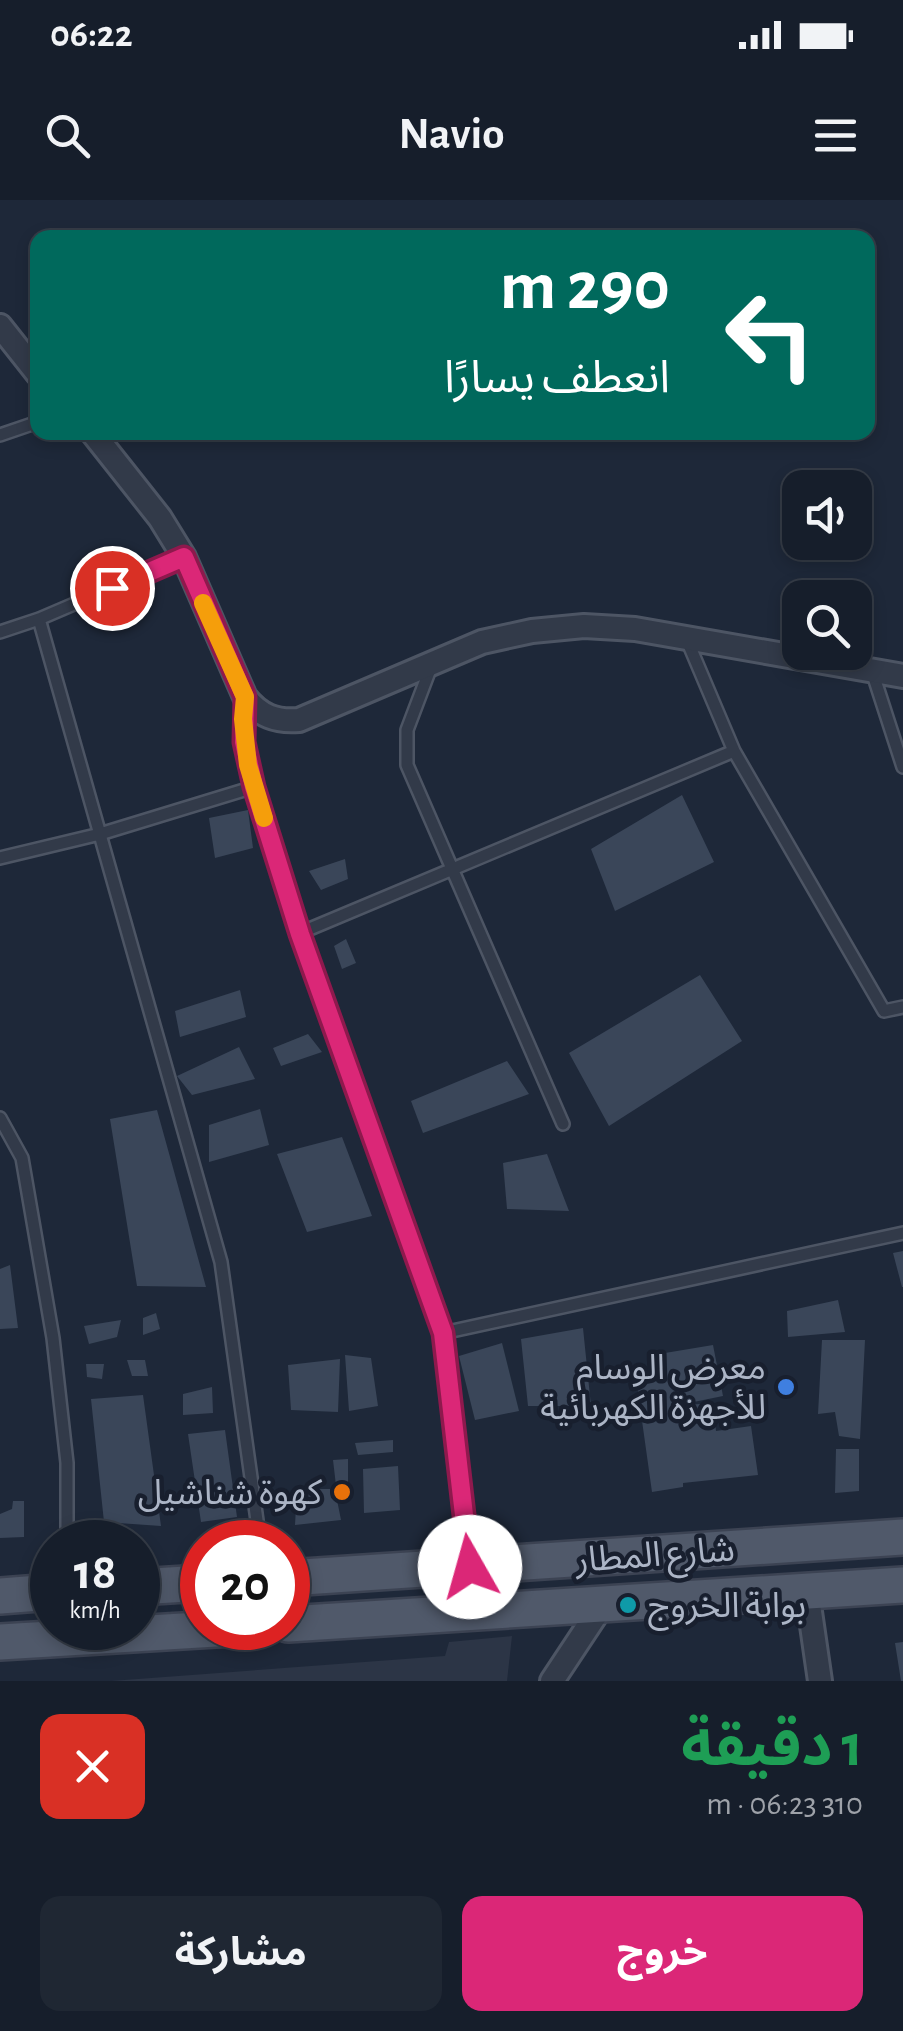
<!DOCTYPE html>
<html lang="ar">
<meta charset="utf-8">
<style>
:root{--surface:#161e2b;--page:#1f2733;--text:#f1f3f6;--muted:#9ea2a9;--line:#353c47;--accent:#db2777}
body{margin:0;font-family:"Alegreya Sans","Noto Sans Arabic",sans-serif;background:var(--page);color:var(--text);direction:rtl;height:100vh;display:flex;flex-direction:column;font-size:38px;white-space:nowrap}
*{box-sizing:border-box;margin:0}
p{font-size:32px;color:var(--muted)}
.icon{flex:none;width:55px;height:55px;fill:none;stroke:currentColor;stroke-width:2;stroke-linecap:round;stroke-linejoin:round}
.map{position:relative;height:1481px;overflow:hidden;direction:ltr}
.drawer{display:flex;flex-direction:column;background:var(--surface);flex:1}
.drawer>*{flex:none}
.banner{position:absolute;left:30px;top:30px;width:845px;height:210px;border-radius:20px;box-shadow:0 5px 15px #0003,0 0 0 2px var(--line);direction:rtl;background:#00695c;color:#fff;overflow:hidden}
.controls{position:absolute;left:782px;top:270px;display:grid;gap:20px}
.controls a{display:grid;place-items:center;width:90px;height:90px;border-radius:20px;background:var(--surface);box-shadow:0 5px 15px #0003,0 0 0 2px var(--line);font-size:50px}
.speed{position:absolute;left:30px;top:1320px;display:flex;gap:20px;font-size:50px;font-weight:700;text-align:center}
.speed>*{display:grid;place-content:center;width:130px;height:130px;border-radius:50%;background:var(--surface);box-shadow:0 5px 15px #0003,0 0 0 2px var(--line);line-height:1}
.speed small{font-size:25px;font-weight:400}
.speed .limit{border:15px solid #d22;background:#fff;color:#111}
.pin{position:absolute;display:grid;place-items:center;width:85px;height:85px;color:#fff;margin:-42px;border:5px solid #fff;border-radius:50%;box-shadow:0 2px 10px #0007}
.me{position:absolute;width:110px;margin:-55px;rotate:353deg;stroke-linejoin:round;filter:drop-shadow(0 0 8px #0008)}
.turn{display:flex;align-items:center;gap:35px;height:210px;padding:0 40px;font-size:45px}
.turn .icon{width:130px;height:130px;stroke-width:2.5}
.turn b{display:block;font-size:70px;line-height:85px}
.round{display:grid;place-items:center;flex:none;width:105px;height:105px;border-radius:20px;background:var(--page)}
.head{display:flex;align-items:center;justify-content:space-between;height:170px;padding:0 40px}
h1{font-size:60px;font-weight:700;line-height:75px;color:#1e9e55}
.primary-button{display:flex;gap:20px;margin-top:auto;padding:20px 40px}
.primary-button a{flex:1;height:115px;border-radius:20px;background:var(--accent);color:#fff;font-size:40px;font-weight:700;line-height:115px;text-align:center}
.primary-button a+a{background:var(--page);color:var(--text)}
.status{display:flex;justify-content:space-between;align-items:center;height:70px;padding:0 50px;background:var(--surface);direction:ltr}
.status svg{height:28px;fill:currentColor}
header{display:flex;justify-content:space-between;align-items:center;height:130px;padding:0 40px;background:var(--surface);font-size:45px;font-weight:700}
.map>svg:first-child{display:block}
</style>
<div class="status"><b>06:22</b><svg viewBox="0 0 49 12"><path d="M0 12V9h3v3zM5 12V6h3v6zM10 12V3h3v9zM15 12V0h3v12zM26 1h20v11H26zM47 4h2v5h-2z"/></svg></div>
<header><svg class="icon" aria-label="menu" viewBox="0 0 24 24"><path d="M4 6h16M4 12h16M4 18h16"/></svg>Navio<svg class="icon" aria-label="search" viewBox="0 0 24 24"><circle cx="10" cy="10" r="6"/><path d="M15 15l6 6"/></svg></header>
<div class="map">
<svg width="903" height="1481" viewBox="0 0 903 1481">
<rect width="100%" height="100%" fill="#1e2839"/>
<path fill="#2c3546" d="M 512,1436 L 507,1481 L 111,1481 L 445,1456 L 449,1442 Z"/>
<path fill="#3a4659" d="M 682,595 L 714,662 L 615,711 L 591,649 Z
M 248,610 L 253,648 L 215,658 L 209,618 Z
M 345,659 L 348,679 L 321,690 L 309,671 Z
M 346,739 L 356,763 L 342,769 L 334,746 Z
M 700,775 L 742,841 L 609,926 L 569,853 Z
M 240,790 L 246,817 L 180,837 L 175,811 Z
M 308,834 L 322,852 L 281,866 L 273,848 Z
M 239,847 L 255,879 L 192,895 L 177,876 Z
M 507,861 L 529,894 L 423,933 L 411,901 Z
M 260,909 L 269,945 L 209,962 L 209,925 Z
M 157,910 L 206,1087 L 137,1086 L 110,919 Z
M 342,937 L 372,1016 L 307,1032 L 277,954 Z
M 547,954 L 569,1011 L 507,1009 L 503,963 Z
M 903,1051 L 903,1087 L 902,1087 L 893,1053 Z
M 10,1065 L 18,1128 L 0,1129 L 0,1069 Z
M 838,1100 L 845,1132 L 788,1137 L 787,1111 Z
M 156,1113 L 160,1129 L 143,1135 L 143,1118 Z
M 121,1120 L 117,1137 L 89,1144 L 84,1126 Z
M 583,1128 L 591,1206 L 528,1206 L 521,1139 Z
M 822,1140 L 865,1140 L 860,1239 L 839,1236 L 835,1212 L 818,1214 Z
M 502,1143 L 519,1211 L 475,1220 L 459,1156 Z
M 713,1145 L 723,1196 L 674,1206 L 713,1203 L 716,1231 L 751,1226 L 758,1275 L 683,1283 L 683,1287 L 652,1292 L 636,1178 L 661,1177 L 659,1154 Z
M 345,1155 L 371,1158 L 378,1206 L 349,1211 Z
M 340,1159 L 338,1212 L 291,1210 L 288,1165 Z
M 127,1160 L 145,1160 L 148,1176 L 132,1176 Z
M 86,1164 L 104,1164 L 102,1179 L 87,1177 Z
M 212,1187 L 213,1213 L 183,1215 L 183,1194 Z
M 143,1195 L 161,1326 L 104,1322 L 91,1199 Z
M 225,1230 L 237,1317 L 201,1322 L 188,1234 Z
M 393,1240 L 393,1252 L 358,1255 L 355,1243 Z
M 836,1249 L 859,1249 L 859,1291 L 835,1293 Z
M 348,1259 L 348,1296 L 337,1294 L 333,1260 Z
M 398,1266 L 400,1310 L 364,1313 L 363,1269 Z
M 297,1289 L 330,1289 L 331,1298 L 337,1300 L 341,1320 L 295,1325 Z
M 13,1301 L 24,1301 L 24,1337 L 0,1338 L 0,1314 L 12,1309 Z
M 903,1442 L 903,1481 L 901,1481 L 895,1443 Z"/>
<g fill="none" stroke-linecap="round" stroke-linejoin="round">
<defs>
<path id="service" d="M 0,235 L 38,222
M 39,419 L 221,1062 L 260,1342
M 0,432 L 39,419 L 184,357
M 687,440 L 734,551 L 884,811 L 903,807
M 432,464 L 407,530 L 407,565 L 563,924
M 872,471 L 903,567
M 245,501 L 244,543 L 254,587 L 300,733 L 443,1133 L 470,1363
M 0,658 L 100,634 L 254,587
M 300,733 L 734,551
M 0,918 L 22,958 L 53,1138 L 67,1263 L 67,1342
M 443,1133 L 903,1033"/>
<path id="minor" d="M 0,126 L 38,174
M 92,232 L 160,318 L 184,357 L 245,497 C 260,516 276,522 299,520 L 482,442 L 532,431 L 584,426 L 635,429 L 903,476
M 807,1391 L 820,1481
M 552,1481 L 603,1404"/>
<path id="primary" d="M 288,1378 L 903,1337
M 138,1387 L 202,1383
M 0,1396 L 52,1392
M 288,1424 L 903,1385
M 0,1442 L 232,1428"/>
</defs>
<use href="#service" stroke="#4d5564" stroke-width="16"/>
<use href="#minor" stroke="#4d5564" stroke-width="28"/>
<use href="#primary" stroke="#3c4353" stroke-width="40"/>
<use href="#service" stroke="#323a49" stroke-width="11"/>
<use href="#minor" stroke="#323a49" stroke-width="22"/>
<use href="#primary" stroke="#50596a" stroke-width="35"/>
</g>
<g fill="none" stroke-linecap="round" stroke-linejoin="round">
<defs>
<path id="route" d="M 112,388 L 184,357 L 245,497 L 244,542 L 254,587 L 300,734 L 443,1133 L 470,1367"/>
</defs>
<use href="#route" stroke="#8e194d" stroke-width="25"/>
<use href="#route" stroke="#db2777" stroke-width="18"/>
<path stroke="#f59e0b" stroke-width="18" d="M 203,403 L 245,497 L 243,519 L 248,565 L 264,618"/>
</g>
<circle fill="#3f7fe0" stroke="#181f2e" stroke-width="4" cx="786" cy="1187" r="10"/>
<circle fill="#e8710a" stroke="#181f2e" stroke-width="4" cx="342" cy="1292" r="10"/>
<circle fill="#0f9aa8" stroke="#181f2e" stroke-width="4" cx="628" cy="1405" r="10"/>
<g text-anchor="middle" stroke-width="9" stroke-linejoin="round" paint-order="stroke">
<g font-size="35" fill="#acb5c6" stroke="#181f2e" text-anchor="end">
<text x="766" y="1179">معرض الوسام<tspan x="766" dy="40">للأجهزة الكهربائية</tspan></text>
<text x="322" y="1304">كهوة شناشيل</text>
<text x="648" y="1417" text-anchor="start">بوابة الخروج</text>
</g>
<g font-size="35" fill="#acb5c6" stroke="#181f2e">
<text transform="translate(655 1354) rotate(-4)" y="12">شارع المطار</text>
</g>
</g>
</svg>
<div class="controls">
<a><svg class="icon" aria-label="sound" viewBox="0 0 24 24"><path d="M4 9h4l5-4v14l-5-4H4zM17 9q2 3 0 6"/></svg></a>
<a><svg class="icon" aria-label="search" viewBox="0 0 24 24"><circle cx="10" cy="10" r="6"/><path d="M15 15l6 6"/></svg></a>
</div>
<div class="speed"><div>18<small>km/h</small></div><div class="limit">20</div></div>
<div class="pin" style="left:112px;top:388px;background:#d93025"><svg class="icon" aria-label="arrive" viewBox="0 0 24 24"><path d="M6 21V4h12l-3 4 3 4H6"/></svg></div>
<svg class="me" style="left:470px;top:1367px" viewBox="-20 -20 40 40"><circle r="19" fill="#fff"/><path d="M0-13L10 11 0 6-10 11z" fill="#db2777"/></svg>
<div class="banner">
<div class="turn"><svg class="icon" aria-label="left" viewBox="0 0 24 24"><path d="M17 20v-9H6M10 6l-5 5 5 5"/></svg><div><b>290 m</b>انعطف يسارًا</div></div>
</div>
</div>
<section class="drawer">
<div class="head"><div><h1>1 دقيقة</h1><p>310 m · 06:23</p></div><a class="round" style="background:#d93025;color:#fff"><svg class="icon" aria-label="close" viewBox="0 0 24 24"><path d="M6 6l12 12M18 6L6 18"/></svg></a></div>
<div class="primary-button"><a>خروج</a><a>مشاركة</a></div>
</section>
